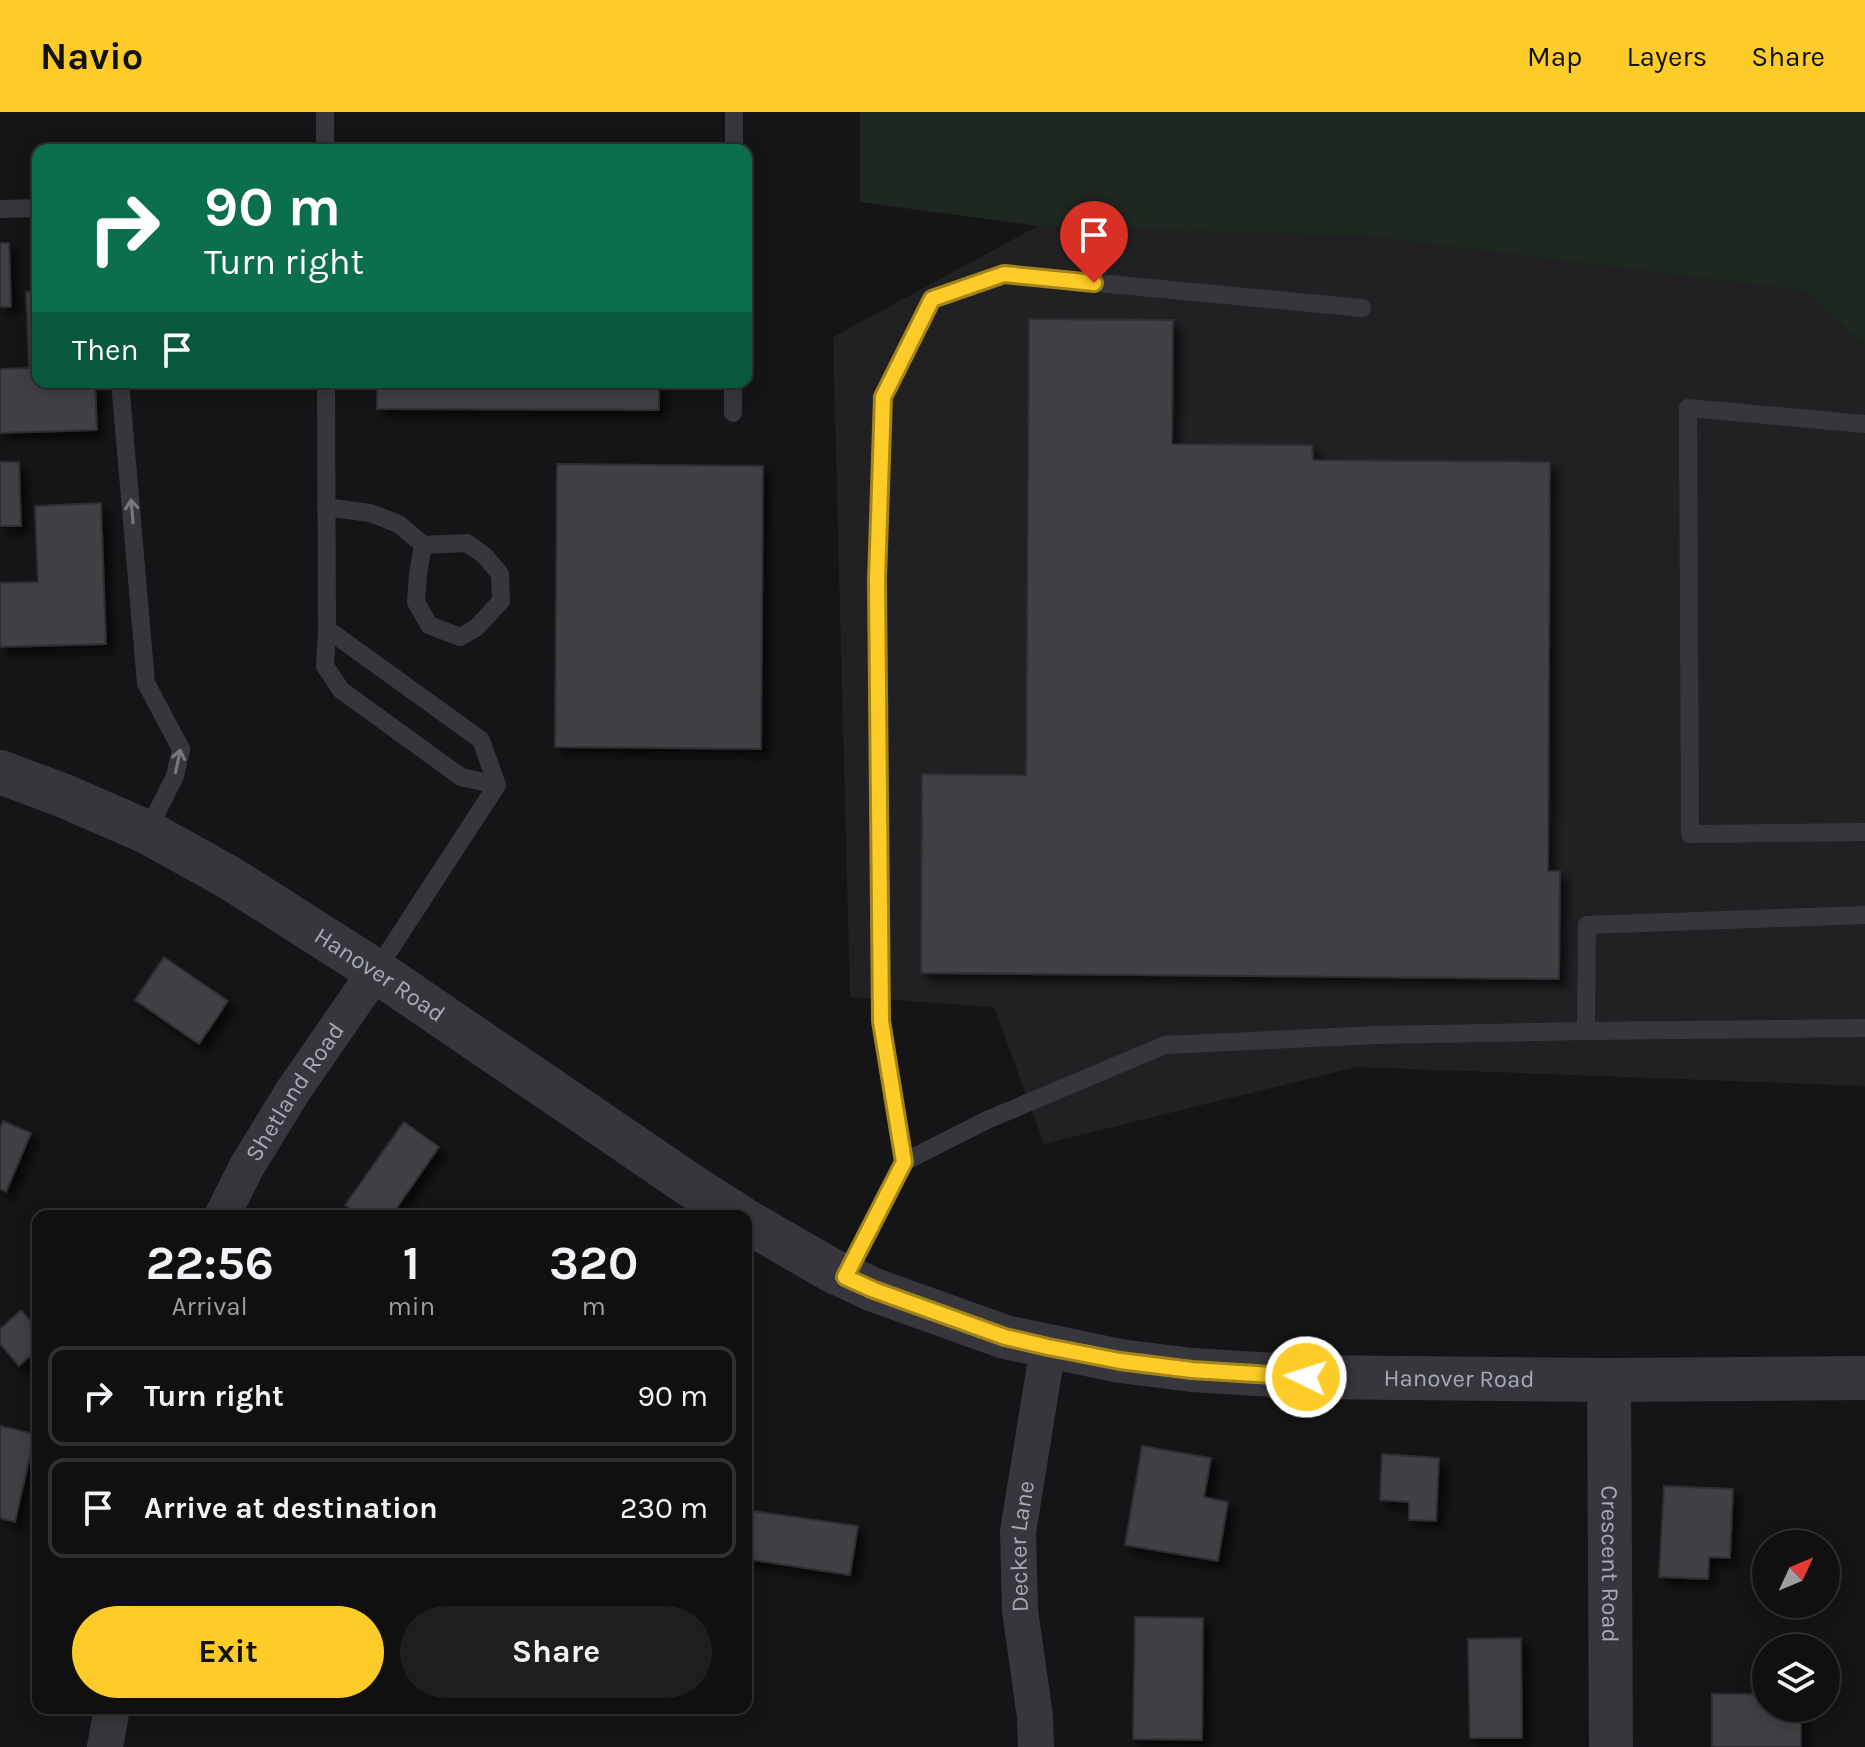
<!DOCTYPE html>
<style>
:root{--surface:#101011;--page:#1e1e1f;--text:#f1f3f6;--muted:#9c9d9f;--line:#303031;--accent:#fdcc28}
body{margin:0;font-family:Karla,sans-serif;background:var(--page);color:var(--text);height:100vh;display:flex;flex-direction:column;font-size:30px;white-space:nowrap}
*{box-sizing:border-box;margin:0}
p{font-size:26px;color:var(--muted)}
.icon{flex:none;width:44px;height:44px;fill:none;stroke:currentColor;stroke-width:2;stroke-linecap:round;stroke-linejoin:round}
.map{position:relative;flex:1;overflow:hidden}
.drawer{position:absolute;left:32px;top:1098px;width:720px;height:504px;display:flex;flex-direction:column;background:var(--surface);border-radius:16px;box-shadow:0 4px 20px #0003,0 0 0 2px var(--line)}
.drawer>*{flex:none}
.top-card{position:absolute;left:32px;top:32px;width:720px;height:244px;border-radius:16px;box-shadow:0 4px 20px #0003,0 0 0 2px var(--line);background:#0b6e4f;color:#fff;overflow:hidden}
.needle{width:52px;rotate:46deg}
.buttons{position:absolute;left:1752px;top:1418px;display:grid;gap:16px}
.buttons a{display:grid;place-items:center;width:88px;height:88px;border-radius:50%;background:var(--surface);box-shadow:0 4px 20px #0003,0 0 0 2px var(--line);font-size:40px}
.pin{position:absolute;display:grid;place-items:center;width:68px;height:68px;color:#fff;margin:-82px -34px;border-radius:50% 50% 50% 0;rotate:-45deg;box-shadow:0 0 8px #0007}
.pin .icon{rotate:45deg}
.me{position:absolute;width:88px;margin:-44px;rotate:274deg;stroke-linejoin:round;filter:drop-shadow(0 0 6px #0008)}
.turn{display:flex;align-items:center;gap:28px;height:168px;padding:0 40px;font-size:36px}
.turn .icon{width:104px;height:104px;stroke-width:2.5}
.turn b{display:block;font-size:56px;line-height:68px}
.then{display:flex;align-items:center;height:76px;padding:0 40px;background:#0003;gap:16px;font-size:30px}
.eta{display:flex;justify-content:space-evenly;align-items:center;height:136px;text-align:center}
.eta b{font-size:48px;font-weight:700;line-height:56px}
.action{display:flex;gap:16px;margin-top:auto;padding:16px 40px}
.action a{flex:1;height:92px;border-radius:48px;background:var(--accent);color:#111;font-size:32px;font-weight:700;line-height:92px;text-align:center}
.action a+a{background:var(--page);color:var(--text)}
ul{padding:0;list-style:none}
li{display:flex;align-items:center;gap:24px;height:100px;margin:0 16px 12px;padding:0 24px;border:4px solid var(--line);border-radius:16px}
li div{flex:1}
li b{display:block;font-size:30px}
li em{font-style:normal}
header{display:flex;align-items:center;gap:48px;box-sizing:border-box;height:112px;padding:0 40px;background:var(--accent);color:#111}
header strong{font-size:38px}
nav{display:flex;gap:44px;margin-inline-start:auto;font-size:28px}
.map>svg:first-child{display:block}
</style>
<header>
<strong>Navio</strong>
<nav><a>Map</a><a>Layers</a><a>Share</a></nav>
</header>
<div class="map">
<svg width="1865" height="1635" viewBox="0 0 1865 1635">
<defs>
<filter id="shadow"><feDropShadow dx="7" dy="7" stdDeviation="4" flood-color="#0009"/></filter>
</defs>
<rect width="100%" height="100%" fill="#151517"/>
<path fill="#212124" d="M 1038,114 L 1373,125 L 1804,179 L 1865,233 L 1865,974 L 1356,955 L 1044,1032 L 994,895 L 850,885 L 833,225 Z"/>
<path fill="#1f2721" d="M 860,0 L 1865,0 L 1865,233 L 1804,179 L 1373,125 L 1038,114 L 860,90 Z"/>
<path fill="#3f3f44" stroke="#2f2f33" stroke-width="2" filter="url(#shadow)" d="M 0,131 L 9,131 L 11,195 L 0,195 Z
M 38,179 L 38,270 L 95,270 L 97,318 L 0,321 L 0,257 L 29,256 L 26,180 Z
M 1029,207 L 1173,208 L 1172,332 L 1312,333 L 1313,348 L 1550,350 L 1548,759 L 1560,759 L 1559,867 L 921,861 L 922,662 L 1026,663 Z
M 377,270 L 659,270 L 659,298 L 377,297 Z
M 0,350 L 19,350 L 21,414 L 0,414 Z
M 557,352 L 763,354 L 761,637 L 555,635 Z
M 101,391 L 106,532 L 0,535 L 0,471 L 38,470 L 35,394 Z
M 164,845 L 228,889 L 199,932 L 135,888 Z
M 3,1009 L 31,1021 L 6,1080 L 0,1077 L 0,1017 Z
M 404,1010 L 439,1035 L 391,1104 L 359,1104 L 345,1093 Z
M 21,1198 L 38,1218 L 38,1237 L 19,1254 L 0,1232 L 0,1217 Z
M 0,1314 L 35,1322 L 15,1410 L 0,1406 Z
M 1142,1334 L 1211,1346 L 1204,1385 L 1228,1390 L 1218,1449 L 1125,1433 Z
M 1382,1342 L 1439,1346 L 1436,1409 L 1409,1408 L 1409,1390 L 1380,1388 Z
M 1664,1374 L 1733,1377 L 1730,1446 L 1709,1445 L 1708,1467 L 1659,1465 Z
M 746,1398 L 858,1414 L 850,1463 L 746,1447 Z
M 1135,1505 L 1203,1506 L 1202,1628 L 1133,1627 Z
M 1521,1526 L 1522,1626 L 1470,1626 L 1468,1527 Z
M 1712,1582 L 1766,1582 L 1766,1596 L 1801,1596 L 1801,1635 L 1712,1635 Z"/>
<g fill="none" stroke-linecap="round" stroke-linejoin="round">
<path stroke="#36363c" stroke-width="18" d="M 325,0 L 325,38
M 734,38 L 734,0
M 0,97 L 38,96
M 120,270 L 146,571 L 181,637 L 175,664 L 147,720
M 326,270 L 327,517
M 733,301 L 733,270
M 1865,312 L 1688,296 L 1690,722 L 1865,720
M 326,395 L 370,401 L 399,412 L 423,433 L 467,431 L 485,444 L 500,462 L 501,489 L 476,516 L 460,525 L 429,513 L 416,490 L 418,462 L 423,433
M 327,517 L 481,628 L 497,673 L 461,665 L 341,578 L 325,554 Z
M 376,859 L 497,673
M 1586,919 L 1865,916
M 904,1050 L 881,909 L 877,468 L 883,285 L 932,187 L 1004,162 L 1362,196
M 845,1165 L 904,1050 L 987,1008 L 1165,933 L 1376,923 L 1586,919 L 1587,813 L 1865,803"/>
<g stroke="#36363c" stroke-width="36">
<path id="s1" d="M 222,1104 L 247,1054 L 293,979 L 376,859"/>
<path d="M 105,1635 L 112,1596"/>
<path id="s2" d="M 1036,1635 L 1035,1605 L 1020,1498 L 1018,1420 L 1048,1235"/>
</g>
<g stroke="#36363c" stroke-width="44">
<path id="s3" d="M 0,660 L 62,683 L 147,720 L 230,766 L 376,859 L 693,1075 L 739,1104"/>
<path id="s4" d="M 746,1109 L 831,1158 L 874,1178 L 1005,1225 L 1120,1249 L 1192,1258 L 1306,1265 L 1609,1268 L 1865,1266"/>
<path id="s5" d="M 1609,1268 L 1611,1635"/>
</g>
</g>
<defs><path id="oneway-shaft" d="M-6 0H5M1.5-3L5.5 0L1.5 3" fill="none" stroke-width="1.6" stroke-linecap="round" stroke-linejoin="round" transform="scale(2)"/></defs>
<g stroke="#747680">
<use href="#oneway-shaft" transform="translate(132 399) rotate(-95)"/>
<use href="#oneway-shaft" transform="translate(178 649) rotate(-78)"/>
</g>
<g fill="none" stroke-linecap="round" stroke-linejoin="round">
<defs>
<path id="route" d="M 1094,171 L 1004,162 L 932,187 L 883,285 L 882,315 L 877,468 L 881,909 L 904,1050 L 845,1165 L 874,1178 L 1005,1225 L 1048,1235 L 1120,1249 L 1192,1258 L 1306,1265"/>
</defs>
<use href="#route" stroke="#a4851a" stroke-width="20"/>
<use href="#route" stroke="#fdcc28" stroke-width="14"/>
</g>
<g text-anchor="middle" stroke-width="8" stroke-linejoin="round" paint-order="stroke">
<g font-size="24" fill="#a6aab8" stroke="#101012">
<text dy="8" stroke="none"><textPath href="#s3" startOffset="432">Hanover Road</textPath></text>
<text dy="8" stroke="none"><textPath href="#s1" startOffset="144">Shetland Road</textPath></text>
<text dy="8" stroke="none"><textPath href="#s4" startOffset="742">Hanover Road</textPath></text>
<text dy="8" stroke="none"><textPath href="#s2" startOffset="202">Decker Lane</textPath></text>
<text dy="8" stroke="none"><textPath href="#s5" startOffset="184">Crescent Road</textPath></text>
</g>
</g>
</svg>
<div class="buttons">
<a><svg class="needle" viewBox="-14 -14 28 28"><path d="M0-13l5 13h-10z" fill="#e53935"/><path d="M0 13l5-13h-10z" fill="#9c9d9f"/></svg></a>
<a><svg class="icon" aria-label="layers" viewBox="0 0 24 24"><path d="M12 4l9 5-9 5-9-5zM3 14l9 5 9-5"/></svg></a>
</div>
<div class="pin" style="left:1094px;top:171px;background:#d93025"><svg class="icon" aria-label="arrive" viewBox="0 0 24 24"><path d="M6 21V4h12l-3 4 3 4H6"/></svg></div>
<svg class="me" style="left:1306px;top:1265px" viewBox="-20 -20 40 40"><circle r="17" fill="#fdcc28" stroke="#fff" stroke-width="3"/><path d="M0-11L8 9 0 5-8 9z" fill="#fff"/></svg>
<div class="top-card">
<div class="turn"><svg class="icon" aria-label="right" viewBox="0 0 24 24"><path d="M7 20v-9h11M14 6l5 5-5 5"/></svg><div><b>90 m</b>Turn right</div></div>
<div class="then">Then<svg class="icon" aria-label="arrive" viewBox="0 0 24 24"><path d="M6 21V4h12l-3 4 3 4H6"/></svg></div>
</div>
<section class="drawer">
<div class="eta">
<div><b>22:56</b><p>Arrival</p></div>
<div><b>1</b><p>min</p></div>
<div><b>320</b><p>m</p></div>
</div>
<ul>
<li><svg class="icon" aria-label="right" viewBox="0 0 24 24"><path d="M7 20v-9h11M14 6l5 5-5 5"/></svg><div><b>Turn right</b></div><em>90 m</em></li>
<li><svg class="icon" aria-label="arrive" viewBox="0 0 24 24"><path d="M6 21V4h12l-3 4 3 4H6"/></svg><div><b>Arrive at destination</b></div><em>230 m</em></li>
</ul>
<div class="action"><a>Exit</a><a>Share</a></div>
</section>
</div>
